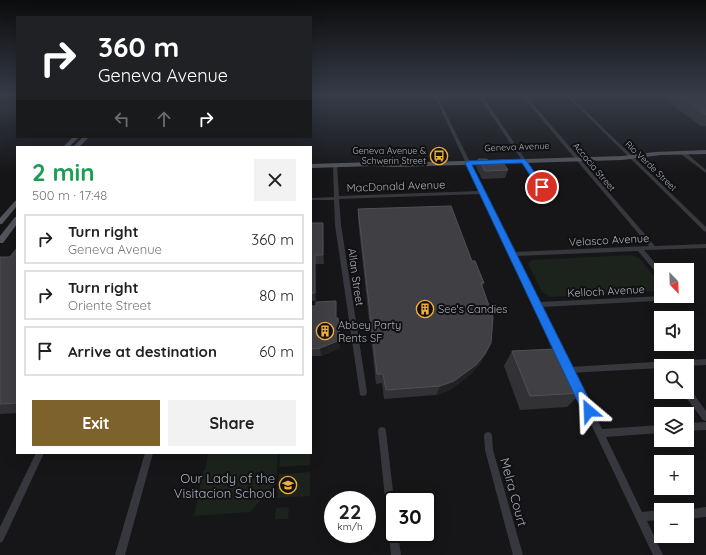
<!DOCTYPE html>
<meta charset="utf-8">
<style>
:root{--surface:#fff;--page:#f2f2f2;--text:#202124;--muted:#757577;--line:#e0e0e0;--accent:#7e622b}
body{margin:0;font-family:Quicksand,sans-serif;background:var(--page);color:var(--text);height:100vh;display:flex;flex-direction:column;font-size:15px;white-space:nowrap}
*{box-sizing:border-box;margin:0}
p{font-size:13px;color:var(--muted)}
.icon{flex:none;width:22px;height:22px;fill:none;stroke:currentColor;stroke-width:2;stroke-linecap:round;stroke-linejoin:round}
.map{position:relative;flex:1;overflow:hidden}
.panel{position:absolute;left:16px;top:146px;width:296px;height:308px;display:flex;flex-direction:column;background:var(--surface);border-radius:0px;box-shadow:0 4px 16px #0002}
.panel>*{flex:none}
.banner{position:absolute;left:16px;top:16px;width:296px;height:122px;border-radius:0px;box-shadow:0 4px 16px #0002;background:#202124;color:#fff;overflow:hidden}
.needle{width:26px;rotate:157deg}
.tools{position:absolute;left:654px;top:263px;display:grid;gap:8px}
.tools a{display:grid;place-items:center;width:40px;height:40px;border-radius:0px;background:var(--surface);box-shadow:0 4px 16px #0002;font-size:20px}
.speed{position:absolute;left:324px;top:491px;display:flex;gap:8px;font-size:20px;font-weight:700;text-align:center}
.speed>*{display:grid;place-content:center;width:52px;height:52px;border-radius:50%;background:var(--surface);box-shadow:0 4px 16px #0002;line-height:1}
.speed small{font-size:10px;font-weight:400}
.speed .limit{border:2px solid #111;border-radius:6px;background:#fff;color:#111}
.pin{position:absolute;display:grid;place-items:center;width:34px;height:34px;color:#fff;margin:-17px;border:2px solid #fff;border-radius:50%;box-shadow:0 1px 4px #0007}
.me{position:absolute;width:44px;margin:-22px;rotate:334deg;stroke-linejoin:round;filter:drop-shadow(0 0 3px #0008)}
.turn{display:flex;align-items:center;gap:14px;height:84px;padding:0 16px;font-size:18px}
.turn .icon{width:52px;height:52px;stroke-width:2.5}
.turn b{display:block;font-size:28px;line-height:34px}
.lanes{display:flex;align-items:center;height:38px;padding:0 16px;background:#0003;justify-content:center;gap:20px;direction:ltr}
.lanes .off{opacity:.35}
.round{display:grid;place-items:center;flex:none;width:42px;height:42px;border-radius:0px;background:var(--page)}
.headline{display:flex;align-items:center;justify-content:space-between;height:68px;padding:0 16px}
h1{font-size:24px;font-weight:800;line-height:30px;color:#1e9e55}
.cta{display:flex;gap:8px;margin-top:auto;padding:8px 16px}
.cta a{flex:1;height:46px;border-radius:0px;background:var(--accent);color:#fff;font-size:16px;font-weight:800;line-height:46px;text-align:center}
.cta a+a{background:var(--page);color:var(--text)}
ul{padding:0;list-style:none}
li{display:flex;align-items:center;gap:12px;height:50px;margin:0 8px 6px;padding:0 8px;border:2px solid var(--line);border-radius:0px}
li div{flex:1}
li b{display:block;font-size:15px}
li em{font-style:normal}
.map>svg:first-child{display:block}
</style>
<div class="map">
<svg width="706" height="555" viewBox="0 0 706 555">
<rect width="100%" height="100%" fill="#161618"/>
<path fill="#1c231d" d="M 0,95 L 17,95 L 17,116 L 0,116 Z
M 632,255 L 640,259 L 661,285 L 660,291 L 551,297 L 542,292 L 528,264 L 531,260 Z
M 208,453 L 278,453 L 276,483 L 250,512 L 194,516 L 203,471 L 205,470 Z
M 280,453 L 310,453 L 310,465 L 279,467 Z
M 310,472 L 310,496 L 277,498 L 279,474 Z
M 289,507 L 288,519 L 275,519 L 276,508 Z"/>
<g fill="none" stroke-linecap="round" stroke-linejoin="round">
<path fill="#37383d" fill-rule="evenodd" d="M 434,95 L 437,95 L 438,97 L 479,95 L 528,95 L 526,96 L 655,246 L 706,244 L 706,248 L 644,250 L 661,270 L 661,276 L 659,276 L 638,251 L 516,256 L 539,302 L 664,296 L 679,296 L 678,298 L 673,300 L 542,307 L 565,353 L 563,355 L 561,356 L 559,355 L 481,194 L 339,199 L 341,225 L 367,392 L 366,395 L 363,396 L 360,395 L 335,225 L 334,200 L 311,200 L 311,198 L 334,197 L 333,165 L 335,164 L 337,165 L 339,196 L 479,191 ZM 522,96 L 649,246 L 514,252 L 439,99 L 480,98 L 549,201 L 553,201 L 553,200 L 483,97 Z
M 566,95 L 569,95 L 706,227 L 706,232 L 704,231 Z
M 681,152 L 685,152 L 706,170 L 706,173 L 681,154 Z
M 706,359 L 706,365 L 687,366 L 661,366 L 661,368 L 569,373 L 566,372 L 565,370 L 566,368 L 569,367 Z
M 577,382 L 580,384 L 602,429 L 661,425 L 661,433 L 606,437 L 642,512 L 661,510 L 661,520 L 647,521 L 663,555 L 653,555 L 573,386 L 574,384 Z
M 687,388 L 690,389 L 706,411 L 706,421 L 703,420 L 684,395 L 683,392 L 687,392 Z
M 706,422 L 706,430 L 687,431 L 687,423 Z
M 382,427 L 385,428 L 386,431 L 394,500 L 393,500 L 393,534 L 398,534 L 401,555 L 391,555 L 378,431 L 379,428 Z
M 488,432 L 491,433 L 492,436 L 493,450 L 523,555 L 513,555 L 485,450 L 484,436 L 485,433 Z
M 36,453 L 44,453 L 3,541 L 0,543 L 0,527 Z
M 145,453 L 153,453 L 125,555 L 115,555 Z
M 706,507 L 706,517 L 687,519 L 687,510 L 685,510 Z"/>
<path fill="#53555c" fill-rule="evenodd" d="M 73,137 L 79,137 L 69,147 L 63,147 Z
M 83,137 L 89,137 L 79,147 L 73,147 Z
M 706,150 L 706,154 L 661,155 L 622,160 L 395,167 L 374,166 L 311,168 L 311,164 L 374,162 L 395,163 L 622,156 L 655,152 Z
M 17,200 L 17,206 L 2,224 L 0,224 L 0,218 L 15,201 Z
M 15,217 L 17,217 L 17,224 L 3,243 L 0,243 L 0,236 Z"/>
</g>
<path fill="#323236" d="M 668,95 L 706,95 L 706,126 L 701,126 L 667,101 L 669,97 Z
M 478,159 L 491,165 L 508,170 L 505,178 L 482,179 L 476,167 Z
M 358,209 L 472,261 L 484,283 L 482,287 L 491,343 L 480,364 L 471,374 L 450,390 L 436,395 L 384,399 L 382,383 L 376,384 L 358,220 Z
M 311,223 L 323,231 L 324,264 L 315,264 L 316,301 L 311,301 Z
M 17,248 L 17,413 L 0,414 L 0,257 L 10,257 Z
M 311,306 L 336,309 L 336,318 L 340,348 L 321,356 L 311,356 Z
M 554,347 L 576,378 L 574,380 L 581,393 L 567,407 L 520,410 L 504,366 L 512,351 L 552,349 Z"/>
<path fill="#212124" d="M 323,223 L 323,231 L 324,264 L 323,255 Z
M 315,255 L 315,264 L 316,301 L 315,293 Z
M 340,340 L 340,348 L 321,356 L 320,348 Z
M 491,343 L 480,364 L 471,374 L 450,390 L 436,395 L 440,386 Z"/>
<path fill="#3f3f44" stroke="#4f5156" d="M 678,95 L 706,95 L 706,115 Z
M 478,159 L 487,159 L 491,165 L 504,164 L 508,170 L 485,171 Z
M 451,206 L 472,261 L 475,261 L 484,283 L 481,283 L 493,317 L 491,343 L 485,354 L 476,365 L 454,381 L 440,386 L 386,390 L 383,374 L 377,374 L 358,209 Z
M 311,223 L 323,223 L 323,255 L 315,255 L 315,293 L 311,293 Z
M 17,248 L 17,403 L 0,404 L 0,257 L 10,257 Z
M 336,301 L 336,318 L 338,318 L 340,340 L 320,348 L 311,349 L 311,306 L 316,306 L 316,302 Z
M 554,347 L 561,347 L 576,378 L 573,378 L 581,393 L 530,396 L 512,351 L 555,349 Z"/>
<linearGradient id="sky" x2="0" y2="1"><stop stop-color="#0c0c0d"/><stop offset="0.55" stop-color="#363c48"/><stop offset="1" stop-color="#363c48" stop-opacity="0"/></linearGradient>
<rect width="706" height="173" fill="url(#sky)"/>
<path fill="#1a73e8" stroke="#114b97" d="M 524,159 L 526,160 L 544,186 L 544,189 L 539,189 L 522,163 L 472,165 L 595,411 L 593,415 L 589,417 L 584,415 L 465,163 L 468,161 Z"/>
<defs>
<symbol id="bus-ring" viewBox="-11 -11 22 22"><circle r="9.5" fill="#111113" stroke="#f2b134" stroke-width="1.5"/><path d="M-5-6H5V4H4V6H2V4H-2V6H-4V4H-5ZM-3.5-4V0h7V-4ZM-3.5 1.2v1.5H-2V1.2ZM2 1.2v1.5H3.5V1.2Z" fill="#f2b134"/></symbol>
<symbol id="building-ring" viewBox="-11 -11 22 22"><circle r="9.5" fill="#111113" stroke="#f2b134" stroke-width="1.5"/><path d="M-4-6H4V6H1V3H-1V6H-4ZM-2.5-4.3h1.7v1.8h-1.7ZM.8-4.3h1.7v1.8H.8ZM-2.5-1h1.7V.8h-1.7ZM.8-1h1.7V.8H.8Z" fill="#f2b134"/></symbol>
<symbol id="school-ring" viewBox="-11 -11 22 22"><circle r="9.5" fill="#111113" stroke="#f2b134" stroke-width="1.5"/><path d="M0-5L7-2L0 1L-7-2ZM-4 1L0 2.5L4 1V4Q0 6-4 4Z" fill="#f2b134"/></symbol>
</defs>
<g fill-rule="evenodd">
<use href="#bus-ring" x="429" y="146" width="20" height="20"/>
<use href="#building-ring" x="415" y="299" width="20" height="20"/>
<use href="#building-ring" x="315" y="321" width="20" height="20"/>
<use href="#school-ring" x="278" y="475" width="20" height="20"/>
</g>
<g text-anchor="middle" stroke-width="4" stroke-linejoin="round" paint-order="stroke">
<g font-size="9" fill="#a8adb8" stroke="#111113">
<text transform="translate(517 147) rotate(-2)" y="3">Geneva Avenue</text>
<text transform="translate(651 166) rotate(44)" y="3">Rio Verde Street</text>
<text transform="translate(594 167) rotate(50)" y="3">Accacia Street</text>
</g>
<g font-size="9" fill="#a8adb8" stroke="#111113" text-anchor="end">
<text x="426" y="154">Geneva Avenue &amp;<tspan x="426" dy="10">Schwerin Street</tspan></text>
</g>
<g font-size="11" fill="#a8adb8" stroke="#111113">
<text transform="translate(396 186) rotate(-2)" y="4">MacDonald Avenue</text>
<text transform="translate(609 240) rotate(-3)" y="4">Velasco Avenue</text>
<text transform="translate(356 277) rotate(82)" y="4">Allan Street</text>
<text transform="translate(606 291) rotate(-3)" y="4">Kelloch Avenue</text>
</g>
<g font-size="11" fill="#a8adb8" stroke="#111113" text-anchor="start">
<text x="438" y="313">See's Candies</text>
<text x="338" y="329">Abbey Party<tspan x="338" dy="13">Rents SF</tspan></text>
</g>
<g font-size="13" fill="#a8adb8" stroke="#111113" text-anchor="end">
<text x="275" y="483">Our Lady of the<tspan x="275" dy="15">Visitacion School</tspan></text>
</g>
<g font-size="13" fill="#a8adb8" stroke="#111113">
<text transform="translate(514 492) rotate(75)" y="5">Melra Court</text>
</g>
</g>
</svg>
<div class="tools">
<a><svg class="needle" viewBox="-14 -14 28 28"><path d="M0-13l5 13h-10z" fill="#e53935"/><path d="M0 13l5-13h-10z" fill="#757577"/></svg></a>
<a><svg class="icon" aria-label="sound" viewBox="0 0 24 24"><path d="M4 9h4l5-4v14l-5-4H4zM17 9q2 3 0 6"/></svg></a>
<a><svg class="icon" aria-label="search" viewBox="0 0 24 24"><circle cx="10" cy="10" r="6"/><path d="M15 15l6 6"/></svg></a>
<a><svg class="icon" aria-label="layers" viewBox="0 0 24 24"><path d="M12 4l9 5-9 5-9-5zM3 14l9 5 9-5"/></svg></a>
<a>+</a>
<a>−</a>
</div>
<div class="speed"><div>22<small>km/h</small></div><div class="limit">30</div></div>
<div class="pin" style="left:542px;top:187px;background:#d93025"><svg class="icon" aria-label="arrive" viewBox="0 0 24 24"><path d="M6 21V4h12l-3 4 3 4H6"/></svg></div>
<svg class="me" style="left:589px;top:411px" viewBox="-20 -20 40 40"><path d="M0-17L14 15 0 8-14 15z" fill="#1a73e8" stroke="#fff" stroke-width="4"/></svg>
<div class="banner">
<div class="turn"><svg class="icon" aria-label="right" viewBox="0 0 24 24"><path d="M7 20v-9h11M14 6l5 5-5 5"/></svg><div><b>360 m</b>Geneva Avenue</div></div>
<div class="lanes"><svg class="icon off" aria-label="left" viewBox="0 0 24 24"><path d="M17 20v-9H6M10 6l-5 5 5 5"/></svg><svg class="icon off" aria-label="ahead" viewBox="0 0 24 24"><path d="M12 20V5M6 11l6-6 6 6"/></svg><svg class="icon" aria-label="right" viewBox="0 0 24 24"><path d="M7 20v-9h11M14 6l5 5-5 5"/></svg></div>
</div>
<section class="panel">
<div class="headline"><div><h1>2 min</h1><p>500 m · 17:48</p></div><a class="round"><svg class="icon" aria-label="close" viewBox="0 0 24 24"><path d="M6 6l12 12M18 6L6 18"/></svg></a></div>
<ul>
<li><svg class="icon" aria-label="right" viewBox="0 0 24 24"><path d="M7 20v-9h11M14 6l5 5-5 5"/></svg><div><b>Turn right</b><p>Geneva Avenue</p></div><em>360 m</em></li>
<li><svg class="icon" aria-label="right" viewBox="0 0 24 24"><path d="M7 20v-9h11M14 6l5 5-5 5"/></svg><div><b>Turn right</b><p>Oriente Street</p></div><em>80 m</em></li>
<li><svg class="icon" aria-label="arrive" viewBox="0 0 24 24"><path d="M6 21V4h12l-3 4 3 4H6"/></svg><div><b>Arrive at destination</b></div><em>60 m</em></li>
</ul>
<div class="cta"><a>Exit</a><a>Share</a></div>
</section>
</div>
